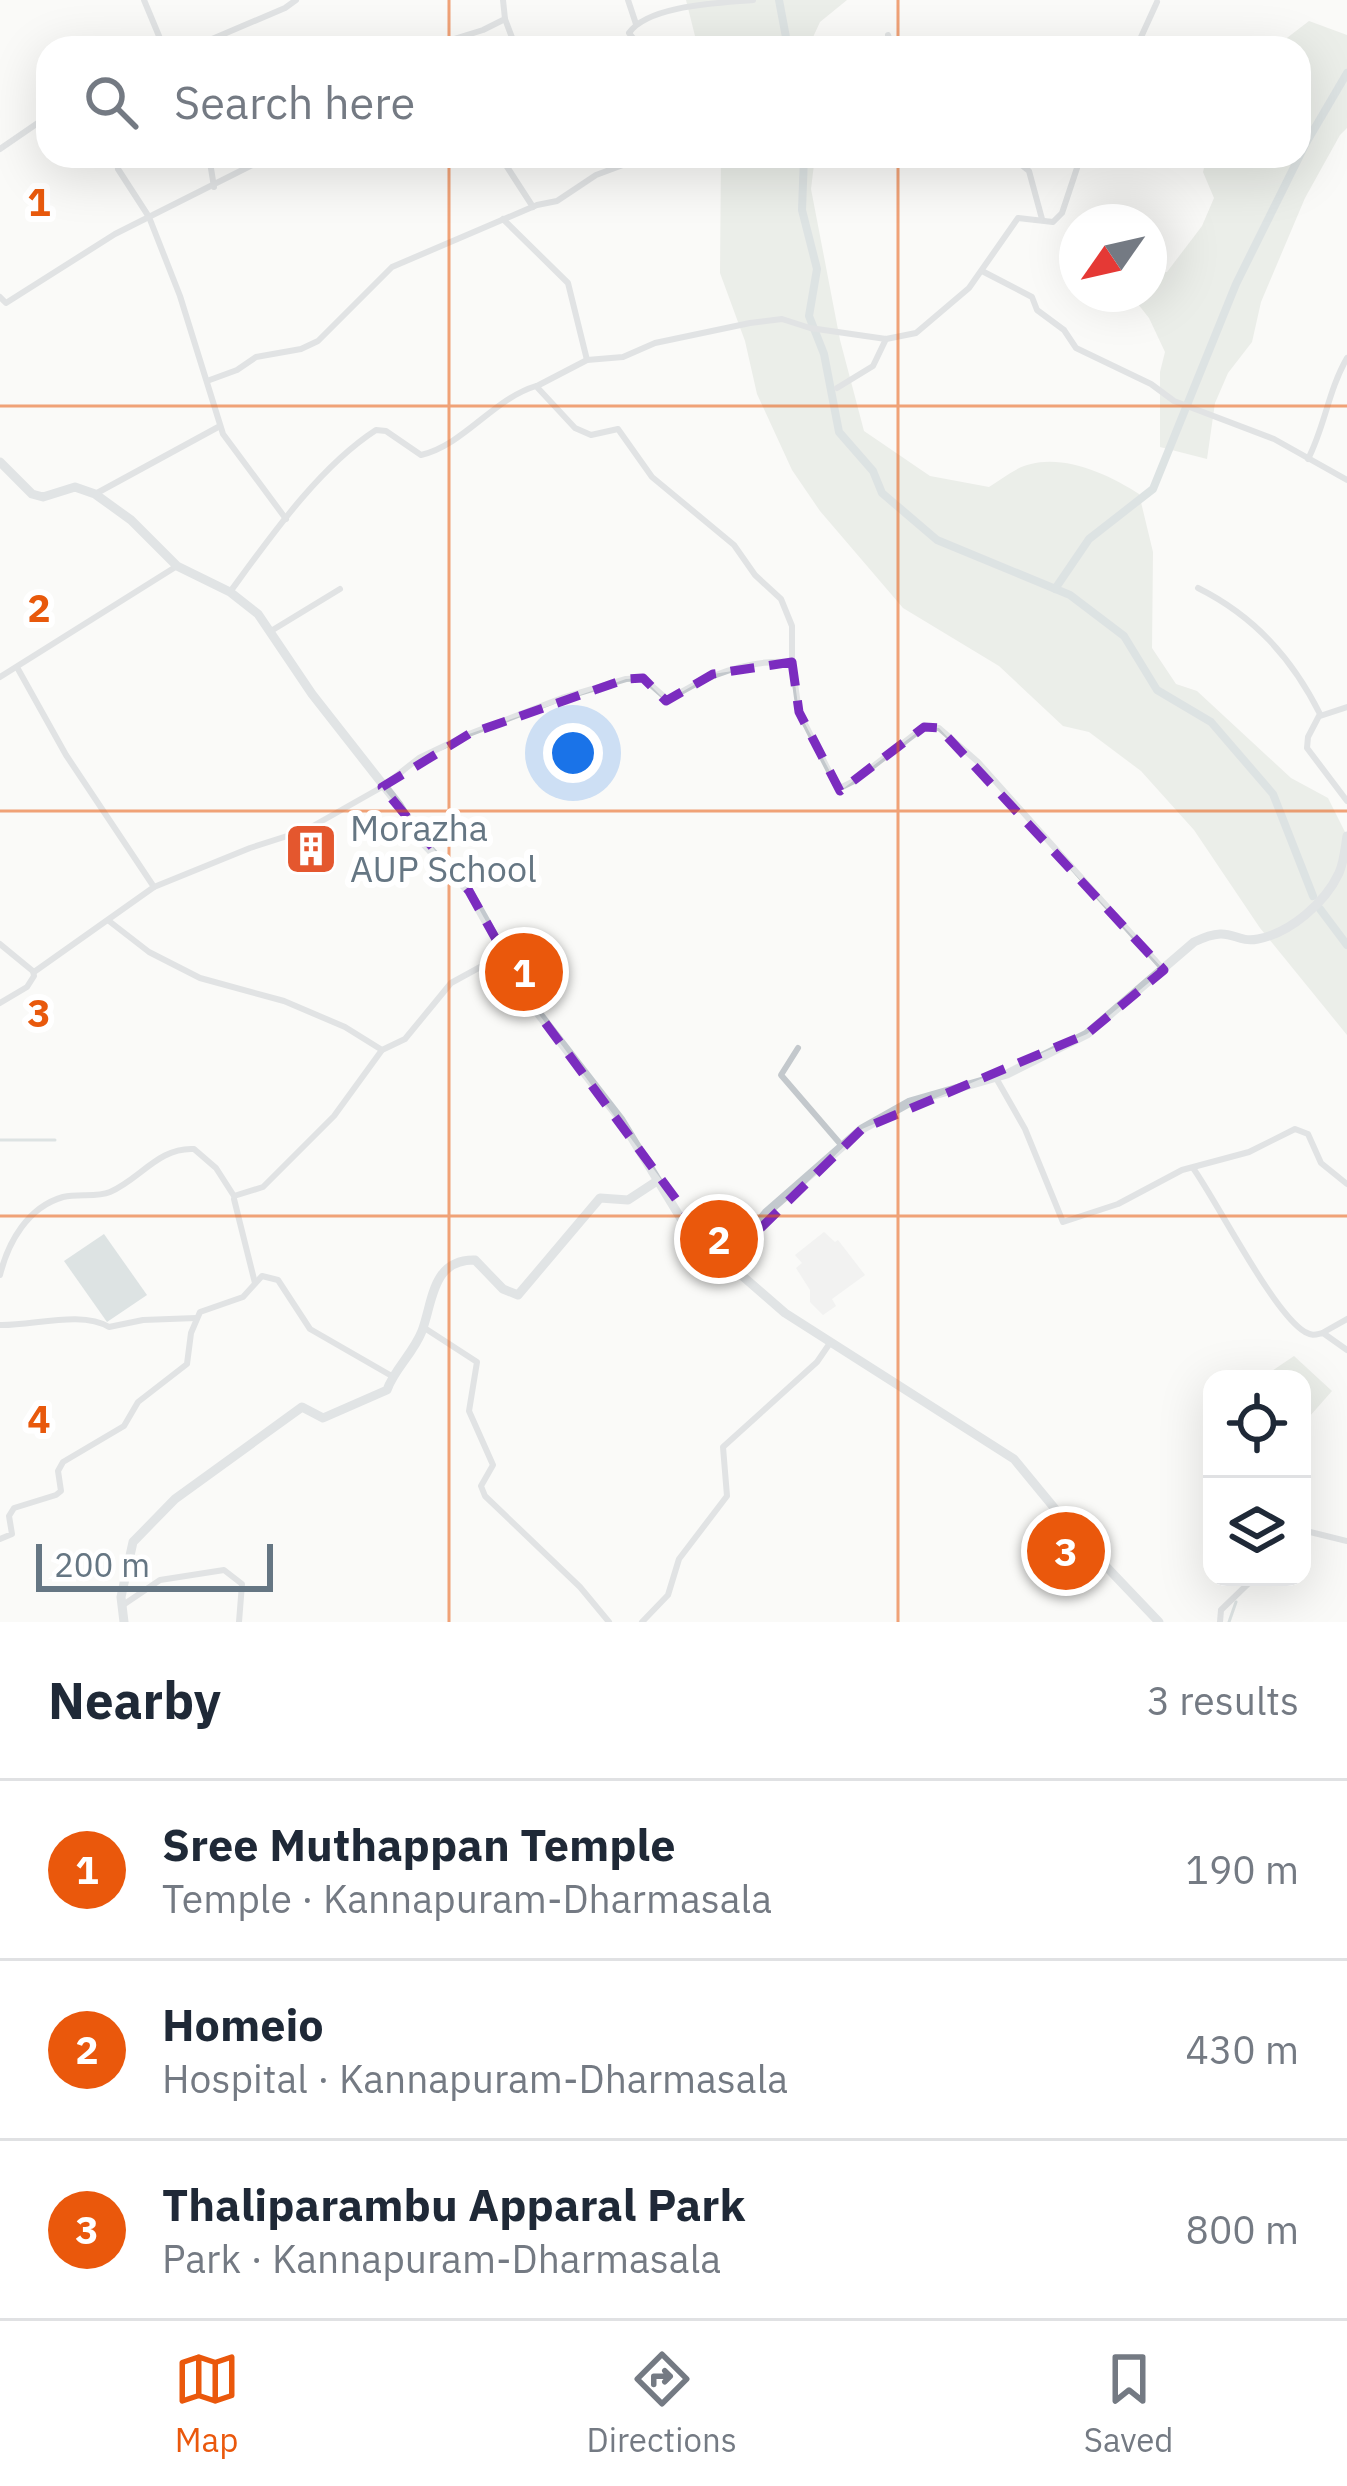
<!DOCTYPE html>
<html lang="en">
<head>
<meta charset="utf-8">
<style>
  :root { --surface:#fff; --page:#f2f2f3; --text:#1f2937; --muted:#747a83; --line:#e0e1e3; --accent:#ea580c }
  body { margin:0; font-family:"IBM Plex Sans",sans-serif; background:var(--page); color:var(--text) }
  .controls { position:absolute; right:36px; bottom:36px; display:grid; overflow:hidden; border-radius:24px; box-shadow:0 12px 48px #0002 }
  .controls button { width:108px; height:108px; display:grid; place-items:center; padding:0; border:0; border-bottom:3px solid var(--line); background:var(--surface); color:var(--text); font:60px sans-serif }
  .compass { position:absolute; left:1059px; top:204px; width:108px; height:108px; border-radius:50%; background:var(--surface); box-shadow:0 12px 48px #0002; rotate:236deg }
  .scale { position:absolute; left:36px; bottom:30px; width:237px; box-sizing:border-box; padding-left:12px; border:6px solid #657683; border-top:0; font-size:33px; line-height:42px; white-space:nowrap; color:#657683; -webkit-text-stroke:9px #fff; paint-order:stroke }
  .you { position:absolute; left:573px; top:753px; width:42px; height:42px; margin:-30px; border:9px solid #fff; border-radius:50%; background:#1a73e8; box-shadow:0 0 0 18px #1a73e833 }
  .badge { display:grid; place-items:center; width:78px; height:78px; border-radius:50%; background:var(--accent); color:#fff; font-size:39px; font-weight:700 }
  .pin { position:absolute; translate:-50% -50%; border:6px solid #fff; box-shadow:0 3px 12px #0006 }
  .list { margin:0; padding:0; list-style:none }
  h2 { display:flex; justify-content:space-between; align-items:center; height:156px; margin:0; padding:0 48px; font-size:51px }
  h2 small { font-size:39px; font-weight:400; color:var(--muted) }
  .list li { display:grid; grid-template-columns:78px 1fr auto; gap:36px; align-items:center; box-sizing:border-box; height:180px; padding:0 48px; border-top:3px solid var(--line) }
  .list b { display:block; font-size:45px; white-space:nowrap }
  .list p { margin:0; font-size:39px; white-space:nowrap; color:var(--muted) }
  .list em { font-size:39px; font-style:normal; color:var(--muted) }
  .icon { flex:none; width:66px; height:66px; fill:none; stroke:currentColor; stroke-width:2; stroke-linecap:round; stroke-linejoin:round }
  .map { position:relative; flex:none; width:1347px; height:1622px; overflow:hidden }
  .search { position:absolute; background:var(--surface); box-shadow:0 12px 48px #0002; left:36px; right:36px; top:36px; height:132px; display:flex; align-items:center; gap:30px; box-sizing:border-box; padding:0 42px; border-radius:36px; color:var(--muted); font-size:45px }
  .sheet { height:696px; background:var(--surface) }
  nav { display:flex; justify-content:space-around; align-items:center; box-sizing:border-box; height:168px; border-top:3px solid var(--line); background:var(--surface); font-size:33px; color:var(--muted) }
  nav a { display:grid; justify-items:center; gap:6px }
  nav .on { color:var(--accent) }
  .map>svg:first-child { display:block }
  .built { fill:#e8e9e9 }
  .green { fill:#dadfd7 }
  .water { fill:#bbc7cb }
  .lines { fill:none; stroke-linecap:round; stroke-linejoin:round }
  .stream { stroke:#bbc7cb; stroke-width:3 }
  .canal { stroke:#bbc7cb; stroke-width:8 }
  .minor { stroke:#c3c8cc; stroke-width:6 }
  .secondary { stroke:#c3c9ce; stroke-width:9 }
  .marked { fill:none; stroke:#7b2cbf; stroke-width:9; stroke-dasharray:24 15; stroke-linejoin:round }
  .grid { fill:none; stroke:#e8590c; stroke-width:3; stroke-opacity:0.55 }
  .labels { text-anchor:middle; stroke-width:12; stroke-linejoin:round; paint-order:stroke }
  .poi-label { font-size:36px; fill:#657683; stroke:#fff; text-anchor:start }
  .grid-label { font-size:39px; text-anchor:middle; font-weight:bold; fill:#e8590c; stroke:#fff; stroke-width:12; stroke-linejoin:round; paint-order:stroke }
</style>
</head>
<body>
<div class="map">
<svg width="1347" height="1622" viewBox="0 0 1347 1622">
  <rect width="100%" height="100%" fill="#fafaf8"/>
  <path class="built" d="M824,1232L835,1242L838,1240L865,1275L832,1299L836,1306L823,1315L810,1302V1290L796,1268L802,1263L795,1255Z"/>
  <g class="green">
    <path d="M686,0H847L820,22L808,48H698Z"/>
    <path d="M1309,21L1347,35V128L1340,135L1305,198L1261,302L1252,342L1228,373L1215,403L1207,459L1160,447V372L1165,352L1149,318L1130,294H1149V274L1167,272L1202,226L1214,198L1203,172L1207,156H1299V48H1283V41Z"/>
    <path d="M721,156H815L811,189L840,340L864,431L930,476L989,487C1002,479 1016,467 1031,464C1066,455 1110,475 1139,494L1153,552L1152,648L1176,684L1197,691L1291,778L1328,798L1347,836V1035L1260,928L1194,830L1141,771L1089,732L1063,726L999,666L903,608L820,511L792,470L757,394L745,341L720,273Z"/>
    <path d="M1294,1356L1332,1391L1302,1425V1379H1260Z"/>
  </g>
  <path class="water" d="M104,1234L147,1295L107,1322L64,1261Z"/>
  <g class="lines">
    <g class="stream">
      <path d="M0,1140H55"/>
      <path d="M1229,1622L1236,1602"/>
    </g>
    <g class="canal">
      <path d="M779,0L788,48"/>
      <path d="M804,156L802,210L817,269L809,316L824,354L839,432L873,471L882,493L937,540L1070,595L1124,636L1157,690L1211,722L1273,794L1313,896"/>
      <path d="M1055,589L1089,539L1153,489L1236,284L1306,143L1347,73"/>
      <path d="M1320,909L1347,945"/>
    </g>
    <g class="minor">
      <path d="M144,0L164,48"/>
      <path d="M628,0L636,24"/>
      <path d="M505,19L516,48"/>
      <path d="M888,35L892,48"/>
      <path d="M191,48L285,8L296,0"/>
      <path d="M425,48L483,30L505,19L503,0"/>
      <path d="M577,48L597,43"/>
      <path d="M641,48L629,33C648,5 721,3 753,0"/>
      <path d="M1136,48L1157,2"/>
      <path d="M0,149L48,116"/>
      <path d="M209,156L214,187"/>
      <path d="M500,156L533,207"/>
      <path d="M1010,156L1029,171L1042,219"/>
      <path d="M118,169L149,217L180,296L223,434L286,519"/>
      <path d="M503,219L568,283L587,360"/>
      <path d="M982,271L1032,297L1037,310L1064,330L1076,348L1151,384L1174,401L1274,439L1347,480"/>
      <path d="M0,297L6,303L115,234L270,156"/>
      <path d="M207,381L237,370L256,357L301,349L318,341L392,267L537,205L557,201L596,175L647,156"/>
      <path d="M537,386L587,360L623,357L655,343L750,323L782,319L810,328L886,339L916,333L969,288L1018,218L1053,222L1062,213L1081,156"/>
      <path d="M837,388L873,366L886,339"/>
      <path d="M1308,459C1325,426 1328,391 1347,358"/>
      <path d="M97,493L220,426"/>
      <path d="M1198,588C1254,616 1292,658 1320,714L1308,737L1307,748L1347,801"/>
      <path d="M230,592C271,536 319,467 376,430L386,431L421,455C464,445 493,399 536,386L575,428L591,435L618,429L652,477L734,545L755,575L781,599L792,626V662"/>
      <path d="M271,631L340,589"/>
      <path d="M18,669L66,755L154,887"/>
      <path d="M0,677L177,566"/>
      <path d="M1320,716L1347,707"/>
      <path d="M109,921L149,952L200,978L284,1001L345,1027L382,1050"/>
      <path d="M0,944L34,972L154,887L250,848L306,830L382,787L419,758L469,734L562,698L626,679L643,678L668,700C705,676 747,659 792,662L799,712L836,785L842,787L854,781L924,727L939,728L978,762L1163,969"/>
      <path d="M0,1003L27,987L34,976L33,971"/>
      <path d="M798,1048L781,1075L843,1147"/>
      <path d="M996,1078L1025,1129L1063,1222L1118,1204L1182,1170L1249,1152L1295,1129L1308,1134L1321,1163L1347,1184"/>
      <path d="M1193,1168C1218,1203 1273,1313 1305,1332C1313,1336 1314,1335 1323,1333L1347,1350"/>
      <path d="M234,1199L255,1283"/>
      <path d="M0,1275C8,1242 28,1207 63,1197C79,1193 96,1198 110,1192C140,1179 159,1147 194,1149L216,1168L234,1196L263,1187L334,1116L382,1050L405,1039L451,983L504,954"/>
      <path d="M0,1325C32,1326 82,1310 109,1327L143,1320L196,1318"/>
      <path d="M423,1327L477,1362L469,1411L493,1465L481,1486L485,1496L580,1587L609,1622"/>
      <path d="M1324,1332L1347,1319"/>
      <path d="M1302,1530L1347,1541"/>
      <path d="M0,1539L12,1534L9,1516L14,1508L56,1495L61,1491L58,1471L63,1462L124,1426L138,1402L187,1364L191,1333L200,1312L243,1297L262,1276L278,1280L310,1329L390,1375"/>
      <path d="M123,1605L160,1580L224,1570L242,1584L239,1622"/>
      <path d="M642,1622L668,1595L679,1559L727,1496L723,1447L817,1362L830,1343"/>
      <path d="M1220,1622L1221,1610L1255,1577"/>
    </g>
    <g class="secondary">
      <path d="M0,462L32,494L43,497L75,487L95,494L131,520L177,566L230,592L258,614L312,694L399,805L419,838L469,891L535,1009L621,1120L686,1227L785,1313L1014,1459L1079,1538L1159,1622"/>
      <path d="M724,1264L766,1213L862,1129L910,1102L1007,1074L1087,1034L1194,942C1233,923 1232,944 1258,939C1290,933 1325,903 1339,873C1344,862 1345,848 1347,836"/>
      <path d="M124,1622L121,1597L133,1542L175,1499L302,1407L323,1418L387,1390C394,1369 413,1354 422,1331C433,1301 432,1259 475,1260L503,1289L518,1295L600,1198L628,1200L657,1181"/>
    </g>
  </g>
  <path d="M0 0H1347V1622H0ZM792,662L799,712L840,791L924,727L939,728L1164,970L1087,1034L862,1129L724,1264L535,1009L469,891L382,787L469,734L626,679L643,678L666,701L713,674Z" fill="#fafaf8" fill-opacity=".55" fill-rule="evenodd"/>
  <path class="marked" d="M792,662L799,712L840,791L924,727L939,728L1164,970L1087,1034L862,1129L724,1264L535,1009L469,891L382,787L469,734L626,679L643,678L666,701L713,674Z"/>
  <path class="grid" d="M449,0V48M898,0V48M449,156V1622M898,156V1622M0,406H1347M0,811H1347M0,1216H1347"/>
  <defs>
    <g id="building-square" transform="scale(2.7)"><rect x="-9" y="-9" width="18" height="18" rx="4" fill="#e4572e" stroke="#fff"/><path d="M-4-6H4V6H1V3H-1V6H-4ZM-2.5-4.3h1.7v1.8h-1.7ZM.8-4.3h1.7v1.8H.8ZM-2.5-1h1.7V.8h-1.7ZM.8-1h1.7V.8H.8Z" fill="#fff"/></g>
  </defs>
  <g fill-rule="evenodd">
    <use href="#building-square" x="311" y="849"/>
  </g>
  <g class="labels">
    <g class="poi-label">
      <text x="350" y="841">Morazha<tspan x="350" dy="41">AUP School</tspan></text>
    </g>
  </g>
  <g class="grid-label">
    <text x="39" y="216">1</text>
    <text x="39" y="622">2</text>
    <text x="39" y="1027">3</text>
    <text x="39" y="1433">4</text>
  </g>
</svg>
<div class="controls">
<button><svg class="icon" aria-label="locate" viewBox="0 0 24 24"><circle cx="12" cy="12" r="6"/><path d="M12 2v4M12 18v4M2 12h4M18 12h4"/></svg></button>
<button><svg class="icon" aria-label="layers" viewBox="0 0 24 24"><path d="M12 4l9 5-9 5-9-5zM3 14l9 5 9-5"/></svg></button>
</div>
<svg class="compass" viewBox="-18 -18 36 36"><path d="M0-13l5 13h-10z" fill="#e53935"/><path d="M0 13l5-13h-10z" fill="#747a83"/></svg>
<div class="scale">200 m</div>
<div class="you"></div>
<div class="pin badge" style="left:524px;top:972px">1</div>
<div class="pin badge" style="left:719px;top:1239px">2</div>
<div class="pin badge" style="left:1066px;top:1551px">3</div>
<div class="search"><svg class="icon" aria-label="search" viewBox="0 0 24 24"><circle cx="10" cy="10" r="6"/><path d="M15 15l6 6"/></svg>Search here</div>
</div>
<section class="sheet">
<h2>Nearby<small>3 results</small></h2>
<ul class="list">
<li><span class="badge">1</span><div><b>Sree Muthappan Temple</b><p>Temple · Kannapuram-Dharmasala</p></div><em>190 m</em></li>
<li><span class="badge">2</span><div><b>Homeio</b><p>Hospital · Kannapuram-Dharmasala</p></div><em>430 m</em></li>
<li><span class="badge">3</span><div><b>Thaliparambu Apparal Park</b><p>Park · Kannapuram-Dharmasala</p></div><em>800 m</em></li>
</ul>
</section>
<nav>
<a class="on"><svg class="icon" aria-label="map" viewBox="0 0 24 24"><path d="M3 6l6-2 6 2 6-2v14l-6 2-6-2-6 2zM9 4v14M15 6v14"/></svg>Map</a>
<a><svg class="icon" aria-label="directions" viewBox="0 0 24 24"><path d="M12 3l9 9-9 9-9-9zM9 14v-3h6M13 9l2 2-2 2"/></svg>Directions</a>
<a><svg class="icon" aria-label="saved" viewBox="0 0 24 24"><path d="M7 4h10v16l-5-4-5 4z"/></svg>Saved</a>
</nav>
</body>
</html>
